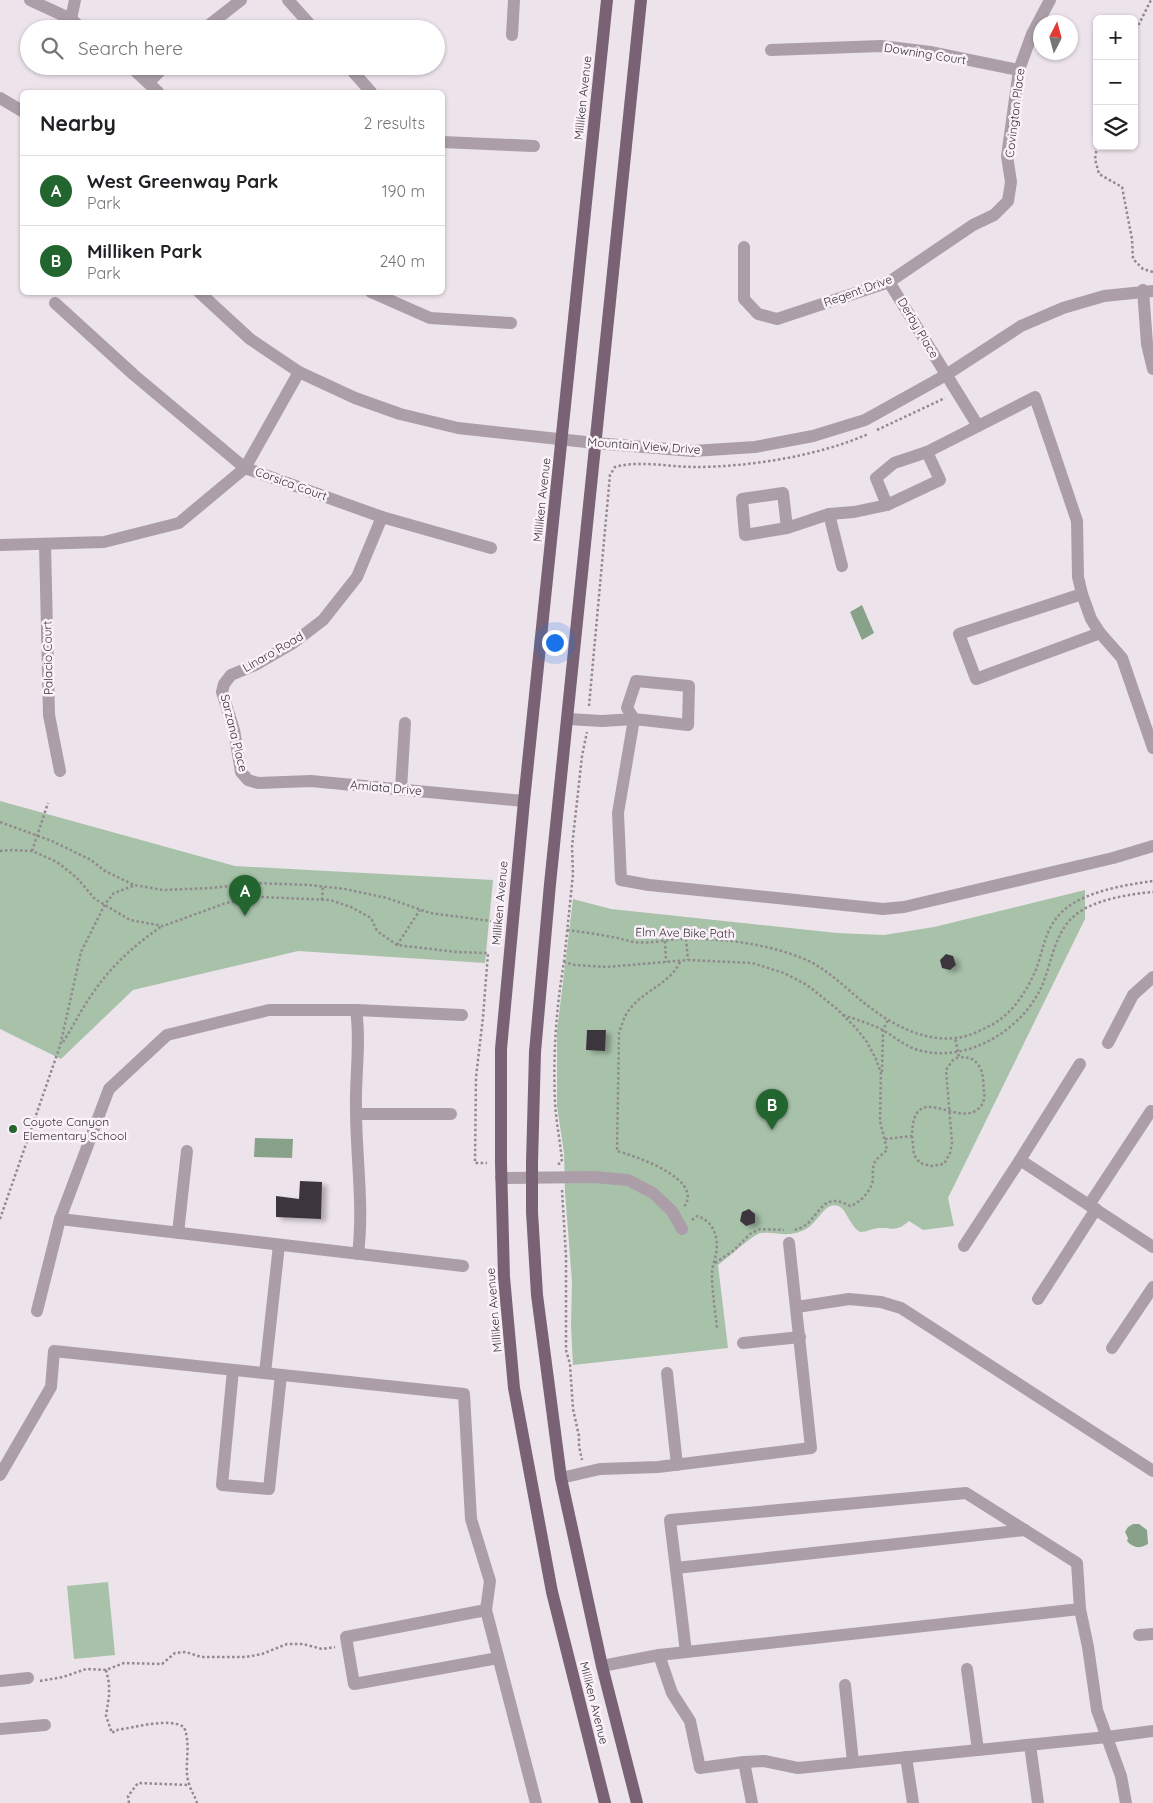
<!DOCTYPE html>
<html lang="en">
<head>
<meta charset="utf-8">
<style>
  :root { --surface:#fff; --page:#f2f2f2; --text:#202124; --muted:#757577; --line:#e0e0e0; --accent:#23652f }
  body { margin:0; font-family:Quicksand,sans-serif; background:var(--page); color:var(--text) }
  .controls { position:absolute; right:15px; top:15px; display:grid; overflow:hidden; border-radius:8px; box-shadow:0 1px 4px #0004 }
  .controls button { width:45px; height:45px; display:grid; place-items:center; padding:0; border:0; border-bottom:1px solid var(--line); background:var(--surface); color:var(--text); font:25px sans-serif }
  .compass { position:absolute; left:1033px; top:15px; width:45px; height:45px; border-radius:50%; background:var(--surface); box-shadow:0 1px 4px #0004; rotate:6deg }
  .you { position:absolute; left:554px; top:642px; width:18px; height:18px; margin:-12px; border:4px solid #fff; border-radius:50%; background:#1a73e8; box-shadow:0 0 0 8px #1a73e833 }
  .badge { display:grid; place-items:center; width:32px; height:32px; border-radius:50%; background:var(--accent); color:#fff; font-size:16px; font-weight:700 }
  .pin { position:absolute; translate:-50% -41px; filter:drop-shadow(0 1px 2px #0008) }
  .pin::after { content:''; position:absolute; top:26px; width:18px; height:15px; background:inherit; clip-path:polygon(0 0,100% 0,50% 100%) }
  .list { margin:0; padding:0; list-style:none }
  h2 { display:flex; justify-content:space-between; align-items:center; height:65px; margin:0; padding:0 20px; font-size:21px }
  h2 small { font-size:16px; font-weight:400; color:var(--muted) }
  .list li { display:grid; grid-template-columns:32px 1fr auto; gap:15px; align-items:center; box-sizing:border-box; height:70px; padding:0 20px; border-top:1px solid var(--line) }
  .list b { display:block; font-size:19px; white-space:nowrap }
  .list p { margin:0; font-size:16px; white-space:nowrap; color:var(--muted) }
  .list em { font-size:16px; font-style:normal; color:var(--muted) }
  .icon { flex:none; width:28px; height:28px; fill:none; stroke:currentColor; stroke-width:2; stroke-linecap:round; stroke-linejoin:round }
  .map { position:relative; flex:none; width:1153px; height:1803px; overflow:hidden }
  .search { position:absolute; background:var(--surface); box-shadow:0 1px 4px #0004; left:20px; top:20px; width:425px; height:55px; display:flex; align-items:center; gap:12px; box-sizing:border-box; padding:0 18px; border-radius:28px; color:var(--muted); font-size:19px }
  .panel { position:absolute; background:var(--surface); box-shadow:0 1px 4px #0004; left:20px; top:90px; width:425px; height:205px; border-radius:8px }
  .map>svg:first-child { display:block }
  .green { fill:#a8c2aa }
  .water { fill:#88a28a }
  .building { fill:#3d363c; filter:url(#shadow) }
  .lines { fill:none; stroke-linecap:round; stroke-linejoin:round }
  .path { stroke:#90898e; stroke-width:2.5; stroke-dasharray:2.5 2.5; stroke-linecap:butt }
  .minor { stroke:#ab9ea8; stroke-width:12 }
  .major { stroke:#786274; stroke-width:12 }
  .poi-dot { fill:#23652f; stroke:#fbf1f9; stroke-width:2 }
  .labels { text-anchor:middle; stroke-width:5; stroke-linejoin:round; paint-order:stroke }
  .street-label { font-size:12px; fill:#353134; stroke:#fbf1f9 }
  .poi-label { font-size:12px; fill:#353134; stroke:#fbf1f9; text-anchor:start }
</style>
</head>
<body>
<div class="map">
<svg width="1153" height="1803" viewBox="0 0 1153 1803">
  <defs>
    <filter id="shadow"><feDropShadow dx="5" dy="3" stdDeviation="2.5" flood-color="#0004"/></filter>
  </defs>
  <rect width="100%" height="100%" fill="#ede3eb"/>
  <g class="green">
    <path d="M0,801L235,866L493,880L485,963L298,951L133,990L61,1059L0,1029Z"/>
    <path d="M1085,890V919L948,1198L954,1226L923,1230L909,1221C895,1233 894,1227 879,1228C873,1228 867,1232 860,1232C849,1225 846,1208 838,1206C825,1201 817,1224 806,1229C787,1239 778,1231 761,1233C752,1235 728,1258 718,1265L728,1348L573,1365L571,1325L572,1282L565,1192L564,1153L557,1106V1031L573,899L611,909L837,933L884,935L934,927Z"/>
    <path d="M108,1582L115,1655L74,1659L67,1586Z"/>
  </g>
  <g class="water">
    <path d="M862,605L874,633L862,640L850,612Z"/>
    <path d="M255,1138L293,1139L292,1158L254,1157Z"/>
    <path d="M1133,1524H1139L1147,1530L1148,1544C1140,1549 1133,1548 1127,1541L1128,1538L1125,1532L1128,1527Z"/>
  </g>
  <g class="building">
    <path d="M946,954L953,956L956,965L950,970L942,968L940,960Z"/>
    <path d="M587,1030H606L605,1051L586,1050Z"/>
    <path d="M300,1181L322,1182L321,1219L276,1217V1196L299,1199Z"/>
    <path d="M749,1209L755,1214V1223L746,1226L740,1221L742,1212Z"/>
  </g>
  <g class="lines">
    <g class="path">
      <path d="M1134,34L1151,0"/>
      <path d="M1097,146L1095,159L1099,174L1122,187L1132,239L1133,259L1143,269L1153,272"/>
      <path d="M877,430L945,398"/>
      <path d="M589,706L610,475L615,467C640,460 668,467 695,467C748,467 819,456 868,434"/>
      <path d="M0,822L52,841L91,860L105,871L134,885L163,890L211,888L255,883L309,885L345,889L387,898L430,913L491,921"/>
      <path d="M0,851L12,850L32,851L57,862L77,878L95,899L130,920L163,926L226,903L262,897L330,900L351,907L371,918L377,931L397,945L457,952L488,953L483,1017L476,1077L475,1163H487"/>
      <path d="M32,851L48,803"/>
      <path d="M322,900L323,886"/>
      <path d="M567,930C582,932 597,934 612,937C620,938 627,941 634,942C649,944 665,940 679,939C720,938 764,943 802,958C824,967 839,982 857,997C884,1020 919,1042 955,1038C968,1037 980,1031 991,1025C1013,1014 1028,989 1037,967C1044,946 1046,926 1064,910C1086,891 1125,885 1153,881"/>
      <path d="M686,939L688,960"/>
      <path d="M665,941L666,962"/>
      <path d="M397,945L420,910"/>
      <path d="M564,962L573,874L572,847L582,756L587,732"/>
      <path d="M680,962C669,985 641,991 627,1013C623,1019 622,1026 619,1032L617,1151C635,1156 681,1172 687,1192C689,1198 687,1202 684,1207"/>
      <path d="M843,1015C855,1019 867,1023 879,1028C893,1035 906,1048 922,1051C969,1062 1021,1030 1041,988C1052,964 1053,935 1074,916C1092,900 1129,894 1153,892"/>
      <path d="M63,1042C74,1025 83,1006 95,990C113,964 136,944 162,926"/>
      <path d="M882,1072L883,1031L888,1019"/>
      <path d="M912,1136L914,1155L920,1163L931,1166L944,1164L950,1153L952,1143L946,1070L953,1060L959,1057"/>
      <path d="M885,1139L912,1136C913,1078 956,1128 978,1109C983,1105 985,1099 984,1092C983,1084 984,1073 979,1066C974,1058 968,1057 959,1057L955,1038"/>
      <path d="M559,1165V1162L562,1160C560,1141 556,1121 555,1102C553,1055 556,1009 564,962L575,965L606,967L688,960L752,963L784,973L807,985L837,1009L855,1027L867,1042L876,1059L881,1073L880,1121L887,1150C883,1154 876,1158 874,1164C872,1169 873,1175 873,1180C871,1191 860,1203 850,1206C817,1187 820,1228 792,1230"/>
      <path d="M562,1190L566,1257V1350L570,1364L573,1409L579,1436V1446L582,1460"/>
      <path d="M0,1219L60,1046L81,952L105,904L114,893L133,886"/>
      <path d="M692,1220L697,1216C714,1221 719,1238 716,1254C715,1260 712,1267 712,1273C712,1291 715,1310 717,1328"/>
      <path d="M715,1263L733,1251L750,1234L760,1229L784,1230"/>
      <path d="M106,1670L109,1683V1696L106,1716L112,1733L116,1730C134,1728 168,1717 184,1727C192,1747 183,1766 189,1784C191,1791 195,1796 197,1803"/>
      <path d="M40,1681L63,1677L86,1669L106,1670L124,1663L162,1664L175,1653L186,1652L201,1657H246L262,1654L287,1644H303L322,1649L335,1647"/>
      <path d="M129,1803L128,1796L138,1783L189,1785"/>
    </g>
    <g class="minor">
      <path d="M30,0L71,19L83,29"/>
      <path d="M288,0L314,29"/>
      <path d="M71,19L75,0"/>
      <path d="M204,29L241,0"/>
      <path d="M512,35L514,0"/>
      <path d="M771,50L881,46L930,52L1019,70"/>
      <path d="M130,66L158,92"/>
      <path d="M348,66L371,92"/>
      <path d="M149,82L165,66"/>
      <path d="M0,98L22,111"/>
      <path d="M442,142L534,146"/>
      <path d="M744,247V299L758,314L777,319L889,282L973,225L994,215L1008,201L1011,182L1007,156L1019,70L1032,34L1050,0"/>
      <path d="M889,282L978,426"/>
      <path d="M1143,290L1147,344L1153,369"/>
      <path d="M199,292L250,339L299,372L355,398L400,414L458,428L595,443L693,451L755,447L813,436L865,420L946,375L1021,326L1063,308L1104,296L1153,291"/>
      <path d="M371,292L430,318L511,323"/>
      <path d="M55,303L134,375L245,468L382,517L491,548"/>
      <path d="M887,505L876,478L894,463L927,452L1035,397L1077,521L1078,577L1082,594L1091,619L1100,633L1122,658L1153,748"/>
      <path d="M829,514L842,566"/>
      <path d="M382,517L357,577L323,620L293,643L255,665L231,675L224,684L222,692L234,730L241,772L248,780L258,783L311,781L524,801"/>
      <path d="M787,528L783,493L742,499L745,535L787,528L829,514L854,512L887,505L940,480L927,452"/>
      <path d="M0,545L104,542L179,523L245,468L299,372"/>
      <path d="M45,545L49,715L60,771"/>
      <path d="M1082,594L959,634L976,679L1100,633"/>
      <path d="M568,719L602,721L634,719L688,725L689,686L636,681L627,708L634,719L618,813L621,880L649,885L883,909L904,907L1113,858L1153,846"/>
      <path d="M401,789L405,723"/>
      <path d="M356,1010C361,1042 355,1076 356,1109C356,1157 364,1205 358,1254"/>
      <path d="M1108,1043L1133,995L1153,977"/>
      <path d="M356,1114H451"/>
      <path d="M1020,1160L1080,1064"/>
      <path d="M501,1178L594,1177L628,1180L653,1193L672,1211L682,1229"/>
      <path d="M1089,1205L1151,1111"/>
      <path d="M60,1219L463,1266"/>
      <path d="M178,1233L187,1151"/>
      <path d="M964,1246L1020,1160L1153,1247"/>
      <path d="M1038,1299L1096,1209"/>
      <path d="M797,1307L849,1299L881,1302L901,1308L1153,1471"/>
      <path d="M37,1311L60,1219L109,1089L167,1035L269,1010H356L462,1015"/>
      <path d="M743,1343L800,1337"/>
      <path d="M1112,1348L1153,1287"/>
      <path d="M233,1370L222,1485L269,1489L281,1375"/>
      <path d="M265,1373L279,1245"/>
      <path d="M667,1373L677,1465"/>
      <path d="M0,1475L51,1387L54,1351L464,1394L471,1519L490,1581L486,1610L536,1803"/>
      <path d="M561,1478L600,1469L658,1467L811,1448L789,1243"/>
      <path d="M676,1568L1025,1530"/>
      <path d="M486,1610L346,1637L354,1684L498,1658"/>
      <path d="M1139,1635L1153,1634"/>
      <path d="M686,1652L670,1520L966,1493L1077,1563L1080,1609L1088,1647L1097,1710L1121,1776L1126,1803"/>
      <path d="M659,1655L672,1693L690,1721L700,1768L744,1762L764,1761L798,1768L1107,1737L1153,1731"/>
      <path d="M602,1666L659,1655L1080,1609"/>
      <path d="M967,1669L978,1750"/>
      <path d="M0,1681L28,1678"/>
      <path d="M845,1685L853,1762"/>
      <path d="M0,1729L45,1725"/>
      <path d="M1030,1745L1038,1803"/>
      <path d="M906,1757L913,1803"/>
      <path d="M744,1762L752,1803"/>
    </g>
    <g class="major">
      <path d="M605,1803L552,1592L514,1388L504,1277L501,1163V1049L524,801L607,0"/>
      <path d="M637,1803L602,1666L561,1478L537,1295L532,1212V1163L535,1052L550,884L641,0"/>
    </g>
  </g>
  <circle class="poi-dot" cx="13" cy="1129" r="5"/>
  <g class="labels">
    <g class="street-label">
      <text transform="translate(925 54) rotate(9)" y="4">Downing Court</text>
      <text transform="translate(583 98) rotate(-84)" y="4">Milliken Avenue</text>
      <text transform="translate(1015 113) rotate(-83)" y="4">Covington Place</text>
      <text transform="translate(858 291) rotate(-20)" y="4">Regent Drive</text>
      <text transform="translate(918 328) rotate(59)" y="4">Derby Place</text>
      <text transform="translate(644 446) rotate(4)" y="4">Mountain View Drive</text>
      <text transform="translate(291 484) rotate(20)" y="4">Corsica Court</text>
      <text transform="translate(542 500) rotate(-84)" y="4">Milliken Avenue</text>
      <text transform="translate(273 652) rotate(-30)" y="4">Linaro Road</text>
      <text transform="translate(48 658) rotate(-91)" y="4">Palacio Court</text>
      <text transform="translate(234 733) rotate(76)" y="4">Sarzana Place</text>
      <text transform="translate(386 788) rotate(5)" y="4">Amiata Drive</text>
      <text transform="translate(500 903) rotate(-85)" y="4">Milliken Avenue</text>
      <text transform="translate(685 933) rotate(1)" y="4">Elm Ave Bike Path</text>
      <text transform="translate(494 1310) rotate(-95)" y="4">Milliken Avenue</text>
      <text transform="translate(594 1703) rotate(76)" y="4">Milliken Avenue</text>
    </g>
    <g class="poi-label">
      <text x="23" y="1126">Coyote Canyon<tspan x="23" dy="14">Elementary School</tspan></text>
    </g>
  </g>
</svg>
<div class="controls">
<button>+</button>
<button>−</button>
<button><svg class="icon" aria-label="layers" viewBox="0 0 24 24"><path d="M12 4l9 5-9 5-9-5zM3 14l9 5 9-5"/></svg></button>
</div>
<svg class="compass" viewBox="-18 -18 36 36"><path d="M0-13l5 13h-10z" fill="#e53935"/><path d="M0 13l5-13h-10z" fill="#757577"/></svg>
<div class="you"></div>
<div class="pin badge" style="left:245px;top:916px">A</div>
<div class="pin badge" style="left:772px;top:1130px">B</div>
<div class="search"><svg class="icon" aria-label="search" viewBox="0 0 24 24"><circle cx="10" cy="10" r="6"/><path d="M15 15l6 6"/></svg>Search here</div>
<section class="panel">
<h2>Nearby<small>2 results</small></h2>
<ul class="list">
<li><span class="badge">A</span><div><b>West Greenway Park</b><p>Park</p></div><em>190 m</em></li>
<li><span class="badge">B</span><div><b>Milliken Park</b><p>Park</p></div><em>240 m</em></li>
</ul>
</section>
</div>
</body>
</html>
